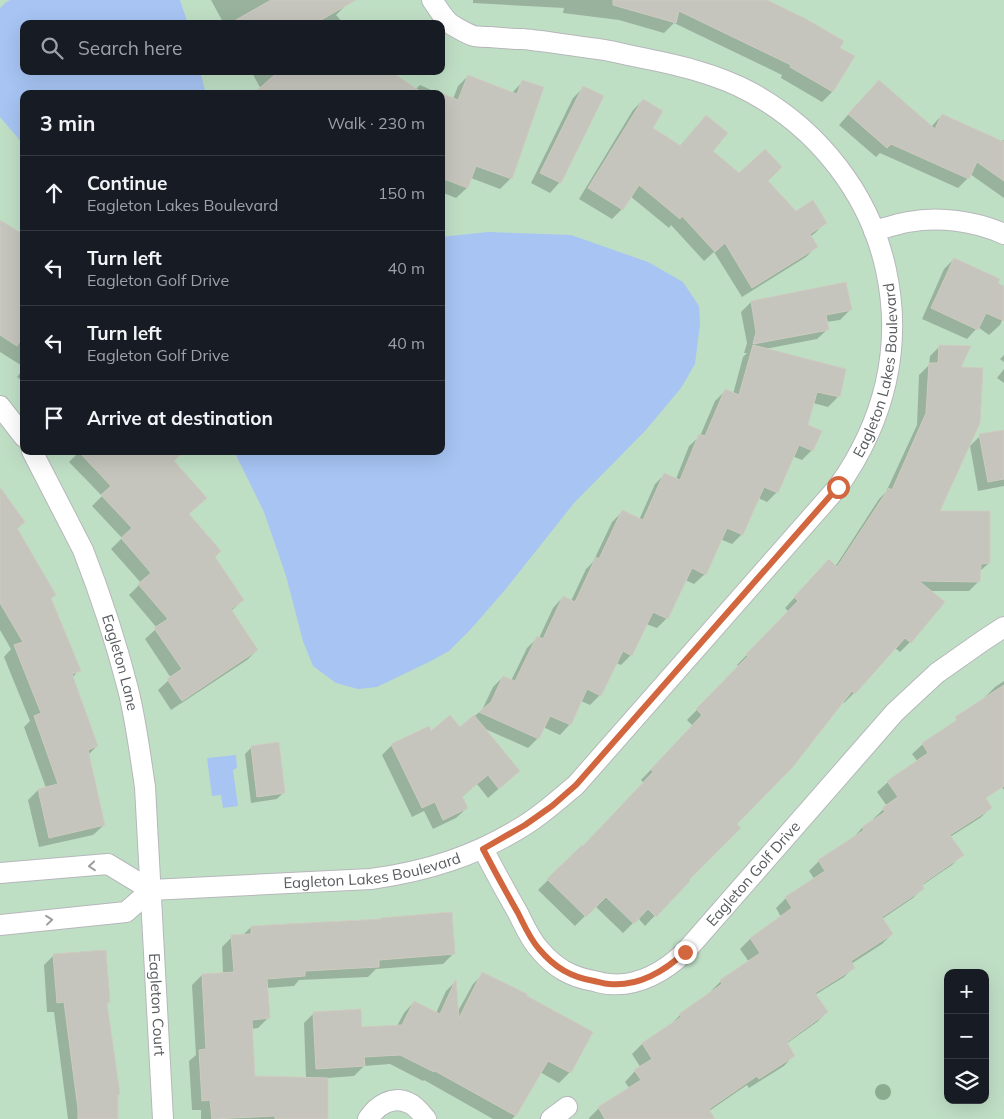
<!DOCTYPE html>
<html lang="en">
<head>
<meta charset="utf-8">
<style>
  :root { --surface:#171b24; --page:#20242c; --text:#f1f3f6; --muted:#9ea1a6; --line:#363941 }
  body { margin:0; font-family:Mulish,sans-serif; background:var(--page); color:var(--text) }
  .controls { position:absolute; right:15px; bottom:15px; display:grid; overflow:hidden; border-radius:10px; box-shadow:0 5px 20px #0002 }
  .controls button { width:45px; height:45px; display:grid; place-items:center; padding:0; border:0; border-bottom:1px solid var(--line); background:var(--surface); color:var(--text); font:25px sans-serif }
  .stop { position:absolute; width:15px; height:15px; margin:-11px; border:4px solid #d1663f; border-radius:50%; background:#fff }
  .stop.end { background:#d1663f; border-color:#fff; box-shadow:0 1px 5px #0008 }
  .list { margin:0; padding:0; list-style:none }
  h2 { display:flex; justify-content:space-between; align-items:center; height:65px; margin:0; padding:0 20px; font-size:21px }
  h2 small { font-size:16px; font-weight:400; color:var(--muted) }
  .list li { display:grid; grid-template-columns:32px 1fr auto; gap:15px; align-items:center; box-sizing:border-box; height:75px; padding:0 20px; border-top:1px solid var(--line) }
  .list b { display:block; font-size:19px; white-space:nowrap }
  .list p { margin:0; font-size:16px; white-space:nowrap; color:var(--muted) }
  .list em { font-size:16px; font-style:normal; color:var(--muted) }
  .icon { flex:none; width:28px; height:28px; fill:none; stroke:currentColor; stroke-width:2; stroke-linecap:round; stroke-linejoin:round }
  .map { position:relative; flex:none; width:1004px; height:1119px; overflow:hidden }
  .search { position:absolute; background:var(--surface); box-shadow:0 5px 20px #0002; left:20px; top:20px; width:425px; height:55px; display:flex; align-items:center; gap:12px; box-sizing:border-box; padding:0 18px; border-radius:10px; color:var(--muted); font-size:19px }
  .panel { position:absolute; background:var(--surface); box-shadow:0 5px 20px #0002; left:20px; top:90px; width:425px; height:365px; border-radius:10px }
  .map>svg:first-child { display:block }
  .green { fill:#bfdfc5; fill-rule:evenodd }
  .water { fill:#a7c4f3 }
  .shadow { fill:#0003 }
  .building { fill:#c5c4bd; stroke:#ceccc0 }
  .lines { fill:none; stroke-linecap:round; stroke-linejoin:round }
  .street-casing { stroke:#b6b7bb; stroke-width:22 }
  .street { stroke:#fff; stroke-width:20 }
  .tree { fill:#8bac8f }
  .oneway { stroke:#9b9d9f }
  .route { stroke:#d1663f; stroke-width:6 }
  .labels { text-anchor:middle; stroke-width:4.5; stroke-linejoin:round; paint-order:stroke }
  .street-label { font-size:15px; fill:#595b5f; stroke:#fff }
</style>
</head>
<body>
<div class="map">
<svg width="1004" height="1119" viewBox="0 0 1004 1119">
  <rect width="100%" height="100%" fill="#eaeae0"/>
  <path class="green" d="M0,0H1004V1119H0ZM24,24H441V71H24ZM24,94H441V451H24ZM948,973H985V1100H948Z"/>
  <g class="water">
    <path d="M10,0H180L188,24H24V71H200L206,94H24V145L0,117V8L5,3Z"/>
    <path d="M488,232L571,235L648,262L683,282L699,306L700,324L695,364L681,388L645,431L574,503L505,590L470,630L449,651L431,661L377,687L358,689L336,683L313,666L303,641L286,576L264,512L234,451H441V237Z"/>
    <path d="M236,755L237,768L233,770L238,806L223,808L221,795L212,796L207,758Z"/>
  </g>
  <g class="shadow">
    <path d="M211,0H344L347,4L336,15L344,24H224Z"/>
    <path d="M473,0H764L838,48L832,92L822,102L781,78L782,75L674,23L664,33L619,20L563,13L564,8L473,3Z"/>
    <path d="M251,71H388L416,89L420,85L440,94H256L261,89Z"/>
    <path d="M468,76L512,93L523,81L543,88L511,178L500,189L471,178L467,188L456,198L441,192V94L453,99L458,86Z"/>
    <path d="M583,88L560,182L550,193L531,183L573,98Z"/>
    <path d="M869,91L931,127L942,115L1001,142L1004,140V198L970,174L968,178L958,188L880,153L876,157L839,125Z"/>
    <path d="M643,100L651,129L680,146L696,127L706,117L712,151L739,174L766,181L795,212L825,223L815,233L810,237L816,247L806,257L742,297L714,252L704,261L671,225L669,228L630,196L622,209L612,219L579,199L633,110Z"/>
    <path d="M0,221L24,245V367L0,352Z"/>
    <path d="M954,259L1004,287V316L1000,325L989,335L978,327L967,339L922,319L944,269Z"/>
    <path d="M751,302L850,310L840,320L826,322L828,329L817,339L765,349L838,397L828,407L813,403L807,426L812,450L802,460L792,456L777,492L767,502L758,498L742,534L732,544L720,539L705,574L694,584L685,580L667,618L657,628L646,624L631,655L621,665L616,663L600,695L590,705L581,701L570,724L560,735L543,727L538,738L528,748L483,728L519,771L488,798L477,784L462,797L467,808L456,818L433,829L424,811L412,817L382,755L392,745L431,733L460,728L482,710L493,687L503,677L511,681L527,648L537,638H539L553,608L563,597L571,601L586,569L593,562L612,522L622,512L639,520L655,484L665,474L676,479L689,446L700,436L715,401L725,391L733,394L743,357L747,353H744L747,343L741,312Z"/>
    <path d="M940,346L959,368L938,512L989,563L979,572V581L969,591H929L910,642L900,652L895,648L854,693L844,703L842,701L735,824L687,880L688,881L645,926L638,918L623,933L595,906L575,926L538,890L582,846V847L644,783L641,780L693,726L687,720L739,667L737,665L789,612L785,608L819,571L835,567L879,499L886,492L917,425L919,375L929,365L930,356Z"/>
    <path d="M1004,355V362L1000,359Z"/>
    <path d="M24,368V382L17,377Z"/>
    <path d="M1004,369V383L997,378Z"/>
    <path d="M1004,431V486L978,491L970,446L980,436Z"/>
    <path d="M80,451L172,461L188,514L214,557L243,600L231,611L257,650L247,660L171,710L158,690L171,678L145,639L157,628L129,595L141,583L111,549L122,538L92,506L102,496L69,462Z"/>
    <path d="M0,489L24,522L16,530L55,595L50,599L79,670L72,678L97,746L88,755L104,825L93,835L39,847L28,800L38,790L46,788L24,727L30,721L4,657L11,649L0,630Z"/>
    <path d="M1004,681V790L956,721L985,699V697L995,687Z"/>
    <path d="M923,744L991,808L980,818L950,837L962,855L952,865L921,886L923,888L913,898L882,919L892,934L882,944L851,964L854,967L844,977L815,995L827,1012L817,1022L786,1044L794,1055L784,1066L749,1088L747,1085L709,1111L714,1119H589V1118L599,1108L630,1089L625,1082L635,1071L641,1068L632,1054L642,1044L670,1025L680,1015L712,993L711,991L721,981L749,962L740,949L750,939L781,917L776,908L786,898L815,880L809,871L819,861L852,839L862,828L874,821L873,819L887,806L877,792L888,782L918,762L912,754Z"/>
    <path d="M252,747L283,793L277,799L251,803L245,754Z"/>
    <path d="M251,927L453,954L443,964L376,969L368,977L299,980L294,986L267,988L268,1018L258,1028L251,1029L254,1077L306,1079L304,1023L314,1013L361,1029L397,1026L404,1013L414,1002L436,1013L446,991L455,982L457,1013L473,984L483,974L591,1033L570,1072L559,1083L540,1072L515,1116L512,1119H493L424,1080L423,1081L390,1064L364,1066L354,1076L327,1078L326,1119H201V1110H192L189,1061L196,1055L192,985L202,975L223,974L222,947L232,937L242,936Z"/>
    <path d="M54,955L108,1002L106,1004L117,1119H68L54,1012H47L44,965Z"/>
  </g>
  <g class="building">
    <path d="M271,0H356L314,24H229Z"/>
    <path d="M613,0H767L806,19L844,41L840,48L855,56L833,92L790,67L791,65L679,11L676,23L613,5Z"/>
    <path d="M279,71H390L424,94H253Z"/>
    <path d="M468,75L517,94L522,80L544,87L512,179L476,166L468,188L441,178V93L458,100Z"/>
    <path d="M879,80L935,129L942,114L1004,142V181L977,162L969,179L891,144L887,148L848,114Z"/>
    <path d="M583,86L604,96L561,183L540,173Z"/>
    <path d="M643,99L663,111L653,128L681,146L706,115L728,133L713,151L739,173L765,149L782,167L768,181L796,211L813,200L827,223L810,234L818,247L752,288L725,243L715,252L682,216L680,219L639,185L623,210L588,188Z"/>
    <path d="M0,220L24,235V335L17,346L0,335Z"/>
    <path d="M954,258L1000,279L998,283L1004,286V321L986,313L978,330L931,308Z"/>
    <path d="M846,282L852,310L826,315L829,330L753,344L756,332L751,301Z"/>
    <path d="M753,345L846,369L840,397L817,392L808,425L822,431L813,451L799,445L778,493L764,487L743,535L727,528L706,575L692,568L668,619L653,612L632,656L623,651L601,696L587,689L571,725L550,716L539,739L479,712L491,702L503,676L515,681L537,636L543,639L563,596L575,602L596,557L599,559L622,510L643,520L664,473L680,480L699,434L705,436L725,389L739,395Z"/>
    <path d="M939,345L971,346L961,367L983,368L980,423L940,511H990V563L981,564L980,582L919,581L945,602L911,643L905,638L855,694L852,691L792,768L737,824L741,828L689,880L690,881L656,917L648,909L634,924L606,897L586,917L547,879L582,845L583,846L653,772L651,769L702,715L696,709L748,656L746,654L798,601L794,597L829,559L837,567L889,488L892,490L926,413L929,363H938Z"/>
    <path d="M1004,430V479L988,482L979,434Z"/>
    <path d="M78,451H184L174,461L207,498L189,514L221,551L215,557L244,600L231,609L258,650L182,701L167,679L182,669L154,628L168,619L138,584L151,573L121,538L132,528L101,495L111,486Z"/>
    <path d="M0,487L25,522L17,528L56,595L51,598L81,671L72,674L98,746L88,750L105,825L49,838L38,789L58,784L34,716L41,713L14,645L23,642L0,603Z"/>
    <path d="M1004,685V786L986,798L992,808L950,835L964,855L922,884L924,889L882,917L893,934L851,961L855,968L815,993L828,1012L787,1042L795,1056L759,1079L757,1076L709,1109L715,1119H605L598,1107L641,1080L634,1070L652,1059L642,1043L681,1017L679,1014L722,984L720,980L760,953L750,938L792,908L785,897L825,871L818,860L864,830L862,827L885,812L882,808L898,797L887,781L928,753L922,743L957,720L955,717Z"/>
    <path d="M450,715L460,727L474,715L520,771L499,789L488,775L462,796L468,808L443,820L435,802L422,808L391,744L429,726L431,731Z"/>
    <path d="M279,742L285,793L257,797L251,746Z"/>
    <path d="M452,912L455,954L379,960V967L305,971V976L267,979L270,1018L252,1020L255,1076L328,1078V1119H275V1116L212,1119L210,1100L202,1101L199,1050L206,1049L202,974L234,972L231,935L251,934V926L381,919V918Z"/>
    <path d="M106,950L110,1003H107L120,1094L118,1095V1119H78V1109L64,1002L57,1003L53,954Z"/>
    <path d="M482,972L527,994V996L593,1032L571,1073L548,1061L516,1116L435,1071L434,1072L400,1055L364,1057L365,1066L316,1069L313,1012L361,1009L362,1027L402,1025L414,1001L440,1014L456,979L459,1018Z"/>
  </g>
  <g class="lines">
    <g class="street-casing">
      <g id="street">
        <path d="M874,231C885,228 897,224 908,222C939,216 975,221 1004,234"/>
        <path d="M0,406L24,437"/>
        <path id="s1" d="M32,451L83,550C101,596 116,642 128,689C136,721 140,754 145,787L163,1119"/>
        <path id="s2" d="M483,849C494,870 506,892 518,913C524,925 530,939 539,949C555,968 571,977 594,981C599,982 604,984 609,984C638,987 665,971 685,952L895,712L937,673L984,640L1004,627"/>
        <path id="s3" d="M0,873L108,864L151,890L371,879C428,871 476,856 525,825C543,814 559,799 576,785L838,487C884,422 903,348 886,270C870,195 819,130 752,93C716,73 673,64 633,56C619,53 604,49 590,48C567,45 545,41 522,39C511,39 501,38 490,37C485,37 479,37 474,36C467,34 459,29 452,25C444,20 438,8 432,0"/>
        <path d="M0,925L126,912L151,890"/>
        <path d="M368,1119C377,1105 393,1095 409,1103C415,1105 422,1114 426,1119"/>
        <path d="M551,1119L567,1107"/>
      </g>
    </g>
    <use href="#street" class="street"/>
  </g>
  <circle class="tree" cx="883" cy="1092" r="8"/>
  <defs><path id="oneway-chevron" d="M-2-3.5L2.5 0L-2 3.5" fill="none" stroke-width="1.6" stroke-linecap="round" stroke-linejoin="round" transform="scale(1.25)"/></defs>
  <g class="oneway">
    <use href="#oneway-chevron" transform="translate(92 866) rotate(175)"/>
    <use href="#oneway-chevron" transform="translate(49 920) rotate(-6)"/>
  </g>
  <g class="lines">
    <path class="route" d="M685,952C665,971 638,987 609,984C604,984 599,982 594,981C571,977 555,968 539,949C530,939 524,925 518,913C506,892 494,870 483,849L525,825L552,806L576,785L838,487"/>
  </g>
  <g class="labels">
    <g class="street-label">
      <text dy="5" stroke="none"><textPath href="#s3" startOffset="1131">Eagleton Lakes Boulevard</textPath></text>
      <text dy="5" stroke="none"><textPath href="#s1" startOffset="230">Eagleton Lane</textPath></text>
      <text dy="5" stroke="none"><textPath href="#s3" startOffset="381">Eagleton Lakes Boulevard</textPath></text>
      <text dy="5" stroke="none"><textPath href="#s2" startOffset="384">Eagleton Golf Drive</textPath></text>
      <text dy="5" stroke="none"><textPath href="#s1" startOffset="575">Eagleton Court</textPath></text>
    </g>
  </g>
</svg>
<div class="controls">
<button>+</button>
<button>−</button>
<button><svg class="icon" aria-label="layers" viewBox="0 0 24 24"><path d="M12 4l9 5-9 5-9-5zM3 14l9 5 9-5"/></svg></button>
</div>
<div class="stop" style="left:838px;top:487px"></div>
<div class="stop end" style="left:685px;top:952px"></div>
<div class="search"><svg class="icon" aria-label="search" viewBox="0 0 24 24"><circle cx="10" cy="10" r="6"/><path d="M15 15l6 6"/></svg>Search here</div>
<section class="panel">
<h2>3 min<small>Walk · 230 m</small></h2>
<ul class="list">
<li><svg class="icon" aria-label="ahead" viewBox="0 0 24 24"><path d="M12 20V5M6 11l6-6 6 6"/></svg><div><b>Continue</b><p>Eagleton Lakes Boulevard</p></div><em>150 m</em></li>
<li><svg class="icon" aria-label="left" viewBox="0 0 24 24"><path d="M17 20v-9H6M10 6l-5 5 5 5"/></svg><div><b>Turn left</b><p>Eagleton Golf Drive</p></div><em>40 m</em></li>
<li><svg class="icon" aria-label="left" viewBox="0 0 24 24"><path d="M17 20v-9H6M10 6l-5 5 5 5"/></svg><div><b>Turn left</b><p>Eagleton Golf Drive</p></div><em>40 m</em></li>
<li><svg class="icon" aria-label="arrive" viewBox="0 0 24 24"><path d="M6 21V4h12l-3 4 3 4H6"/></svg><div><b>Arrive at destination</b></div></li>
</ul>
</section>
</div>
</body>
</html>
